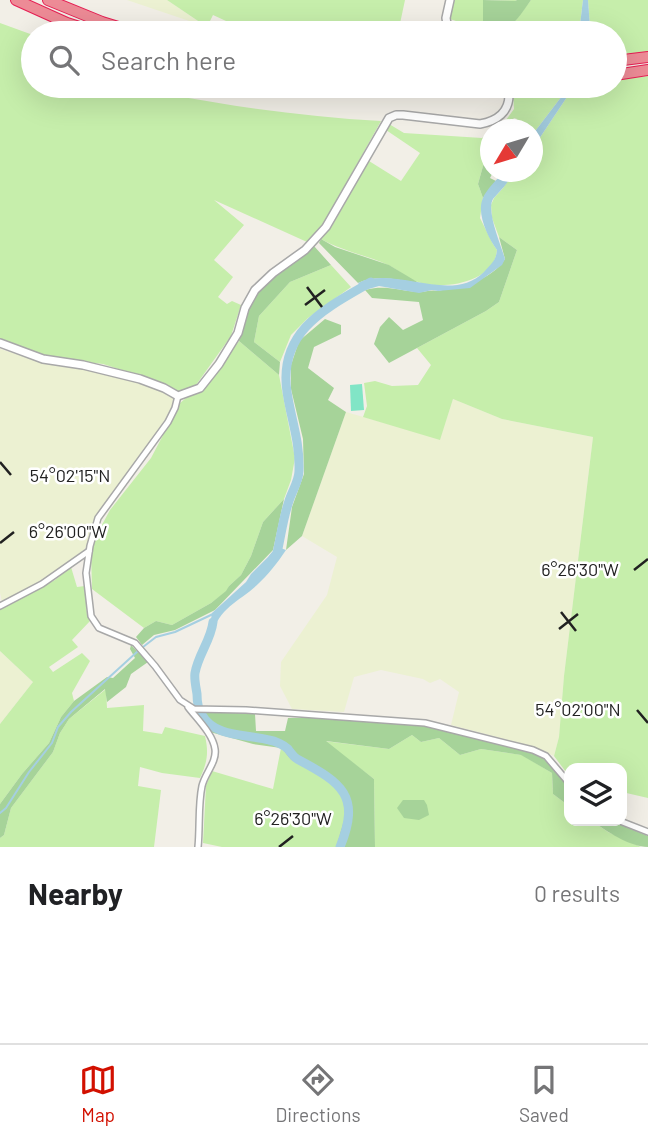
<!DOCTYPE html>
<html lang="en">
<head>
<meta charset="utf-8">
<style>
  :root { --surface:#fff; --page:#f2f2f2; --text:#202124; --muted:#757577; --line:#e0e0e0; --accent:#d21000 }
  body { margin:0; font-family:Barlow,sans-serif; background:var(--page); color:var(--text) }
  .controls { position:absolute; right:21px; bottom:21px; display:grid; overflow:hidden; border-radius:14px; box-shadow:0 7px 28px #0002 }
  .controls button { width:63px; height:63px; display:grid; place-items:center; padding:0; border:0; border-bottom:2px solid var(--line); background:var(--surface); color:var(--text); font:35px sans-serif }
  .compass { position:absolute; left:480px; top:119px; width:63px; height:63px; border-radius:50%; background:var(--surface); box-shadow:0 7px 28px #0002; rotate:232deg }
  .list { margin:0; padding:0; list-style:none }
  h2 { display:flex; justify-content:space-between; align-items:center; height:91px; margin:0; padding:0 28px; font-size:30px }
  h2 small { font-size:23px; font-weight:400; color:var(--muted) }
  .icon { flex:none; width:38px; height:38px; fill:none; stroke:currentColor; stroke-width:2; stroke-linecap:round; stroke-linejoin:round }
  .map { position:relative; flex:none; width:648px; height:847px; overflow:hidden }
  .search { position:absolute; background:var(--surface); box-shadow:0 7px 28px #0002; left:21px; right:21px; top:21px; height:77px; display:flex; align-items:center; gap:18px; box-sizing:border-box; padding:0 24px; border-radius:38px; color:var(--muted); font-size:26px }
  .sheet { height:196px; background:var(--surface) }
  nav { display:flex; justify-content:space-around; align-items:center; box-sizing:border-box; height:98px; border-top:2px solid var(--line); background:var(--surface); font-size:19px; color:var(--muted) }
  nav a { display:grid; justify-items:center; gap:4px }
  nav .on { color:var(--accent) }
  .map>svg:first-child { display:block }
  .farmland { fill:#ecf1d2 }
  .grass { fill:#c6eeab }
  .forest { fill:#a6d399 }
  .pitch { fill:#81e5c6 }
  .water { fill:#a5cfe1 }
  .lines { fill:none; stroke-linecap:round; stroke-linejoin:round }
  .stream { stroke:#a5cfe1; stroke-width:2 }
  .river { stroke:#a5cfe1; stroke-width:9 }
  .minor-casing { stroke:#a8a8a8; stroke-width:8 }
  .tertiary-casing { stroke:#a8a8a8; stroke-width:10 }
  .motorway-casing { stroke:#e61e53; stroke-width:12 }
  .minor { stroke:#fff; stroke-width:5 }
  .tertiary { stroke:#fff; stroke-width:7 }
  .motorway { stroke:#ed8b96; stroke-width:10 }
  .ticks { fill:none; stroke:#212121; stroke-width:2.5 }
  .ticks-label { font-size:18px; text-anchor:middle; fill:#212121; stroke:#fff; stroke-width:5; stroke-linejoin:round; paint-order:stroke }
</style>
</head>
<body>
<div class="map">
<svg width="648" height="847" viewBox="0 0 648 847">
  <rect width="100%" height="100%" fill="#f2efe7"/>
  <g class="farmland">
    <path d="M127,0H167L207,27Z"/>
    <path d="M0,349L46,363L96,370L154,386L173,399L172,407L163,426L96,520L88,544L79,557L46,580L2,602L0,593Z"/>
    <path d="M453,399L502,419L593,437L564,676L559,737L554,756L531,746L451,725L459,692L440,679L430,683L423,679L381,670L354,677L344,712L292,709L280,686L281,662L327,595L337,557L302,536L346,412L440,439Z"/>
    <path d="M0,651L33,682L0,724Z"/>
  </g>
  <g class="grass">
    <path d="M167,0H405L398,33H252L213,15L207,27Z"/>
    <path d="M454,0H517L515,1L483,0V30L450,19Z"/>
    <path d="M531,0H583L579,33H494L512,25Z"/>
    <path d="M588,0H648V52L615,56V33H588L590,27Z"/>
    <path d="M0,23L33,35V86H177L172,95C242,108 311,117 381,121L322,227L307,242L214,200L244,225L214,260L233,277L218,297L227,304L232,301L241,305L231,336L196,385L179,392L159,382L103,364L66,360L45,355L0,339Z"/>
    <path d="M648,76V798L622,792V768H569V776L554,756L559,737L564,676L593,437L502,419L453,399L440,440L363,417L367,406L364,383L375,381L392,386L418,385L431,365L417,348L486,311L499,302L517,250L499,237L492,218L491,205L494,198L503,188L514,172H532L533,148L569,94L572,86H615V80Z"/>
    <path d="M565,87L562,96L533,134L532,130L512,129L517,119L514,118L505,129L497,130L501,127L514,109L513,92Z"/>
    <path d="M389,124L404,133L482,138L490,133V151L485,159L478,184L483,198L480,218L493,244L497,250C495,281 447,290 421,283C409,280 399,270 388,265C366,255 342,251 321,239L332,226L369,161L401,181L420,153L386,130Z"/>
    <path d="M331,265L351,287L308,318L291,335L280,362L254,342L259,316L290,282Z"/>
    <path d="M239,341L279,375L295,458L291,480L284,499L263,522L251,556L241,575L229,586L227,591L211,603L172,625L156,621L144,628L92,589L91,553L97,534L110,510L151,458L180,403L186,398L202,390Z"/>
    <path d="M71,567L77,587L85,586L87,615L90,621L72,640L78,647L49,667L53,672L82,653L90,661L72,693L74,701L61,717L49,743L22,774L0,804V724L33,682L0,651V608L55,580Z"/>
    <path d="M106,689L107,708L144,705L143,731L162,734L165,727L205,736C209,753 207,763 200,778L162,773L140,767L138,786L161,790L154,847H0V838L4,835L11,808L53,752L60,733L69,719Z"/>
    <path d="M412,735L421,742L439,738L460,755L481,749L522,755L552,773L553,794L569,806V821H592L608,832L641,847H375L374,779L324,741L389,749Z"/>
    <path d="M281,748L291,760L334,784L343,798L345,816L336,847H222L203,843L206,786L212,771L273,789Z"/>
  </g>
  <g class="forest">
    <path d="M483,0L515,1L517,0H531C519,17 507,39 483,30Z"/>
    <path d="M490,151V172H493L490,178L496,181L483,198L478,184L485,159Z"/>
    <path d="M499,237L517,250L499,302L486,311L389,363L374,344L380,327L389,317L403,330L423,320L419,302L372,298L365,290C385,285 396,290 416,292C424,293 430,289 438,291C462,285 490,282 505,259Z"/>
    <path d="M321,239L335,247L389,265L419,283C399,280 377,274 358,283L319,243Z"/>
    <path d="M314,246L331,265L290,282L259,316L254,342L280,362L279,375L239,341C242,330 245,316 250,305C261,281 293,261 314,246Z"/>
    <path d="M325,319L341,325V334L314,347L308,368L334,388L328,400L346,412L302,536L286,550L292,507L304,474L303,439L291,389V365L299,341Z"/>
    <path d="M284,499L273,550L215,610L175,630L154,635L142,645L136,637L144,628L156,621L172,625L211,603L226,591L229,586L241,575L251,556L263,522Z"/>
    <path d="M131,645L148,662L131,674L126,687L107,702L105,689L69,719L60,733L53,752L11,808L4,835L0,838V804L22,774L49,743L61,717L74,701L107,677L113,678L135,658L130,649Z"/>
    <path d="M207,710L255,714L256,731H285L288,718L339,717L421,725L536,753L550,764L569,788V806L553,794L552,773L521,755L481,749L460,755L439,738L421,742L412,735L389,749L326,741L374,779L375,847H336L345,816L343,798L334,784L291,760L281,748L253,744L210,732L195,711Z"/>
    <path d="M403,800H424L427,805L429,815L419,820L404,818L397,808Z"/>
    <path d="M592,821H611L648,836V847C630,847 606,831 592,821Z"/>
  </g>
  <path class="pitch" d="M362,384L364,410L351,411L350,385Z"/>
  <g class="water">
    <path d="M583,0H588L590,27L588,33H579Z"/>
    <path d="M565,86H572L569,94L533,148V134L562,96Z"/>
    <path d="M504,172H514C510,178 506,185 501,190C499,192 495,197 493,199C486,211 501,245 505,259L502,265L470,288L438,291L432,290L419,293L379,286L365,290L358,283C396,265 451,305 484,272C491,264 496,261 497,250C488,238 476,213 483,198C486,190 498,178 504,172Z"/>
    <path d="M278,547L286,550C278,562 268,575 257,585C240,601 218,608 213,634L209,632L212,613L246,582L251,574Z"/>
  </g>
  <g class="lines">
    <g class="stream">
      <path d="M143,647L156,637L175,632L213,614"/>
      <path d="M0,813L6,808L29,772L52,743L58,727L71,712L138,651"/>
    </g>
    <g class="river">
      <path d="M273,558L277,553C281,536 283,518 289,501C292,491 299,481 299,471C300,441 291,419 287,392C278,331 326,308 371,282"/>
      <path d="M213,622C211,640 198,655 195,673C194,679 196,687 197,694C197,701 198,709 202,715C215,738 247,734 269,740C275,741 284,745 288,749C292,754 294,758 299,760C342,783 361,796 340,847"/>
    </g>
    <g class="minor-casing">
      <g id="minor">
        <path d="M178,396L175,408L168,422L98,518L90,546L86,573L91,616L99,628L135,643L155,666L180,700L194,709L246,710L425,723L533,750L546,756L569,783"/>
        <path d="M0,606L42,584L89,551"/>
        <path d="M188,707C197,719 213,734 215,749C217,762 205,773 202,786C198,805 200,827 198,847"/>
        <path d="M620,821L648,832"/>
      </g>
    </g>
    <g class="tertiary-casing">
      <g id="tertiary">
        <path d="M450,0L446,18L447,24L455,31L464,33"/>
        <path d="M0,343L43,359L83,365L140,379L164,388L178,396L200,388L219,364L238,333L245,308L255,290L273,273L305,250L326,227L389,118L396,115H403L480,124C497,121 509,112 509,95"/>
      </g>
    </g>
    <g class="motorway-casing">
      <g id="motorway">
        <path d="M16,0L67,23L98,33"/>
        <path d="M48,0L102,22L138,33"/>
        <path d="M615,61L648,57"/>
        <path d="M615,75L648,70"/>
        <path d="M337,86L408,90L517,86"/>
      </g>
    </g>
    <use href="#minor" class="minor"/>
    <use href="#tertiary" class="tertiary"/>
    <use href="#motorway" class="motorway"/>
  </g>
  <path class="ticks" d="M307,287L322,307M305,305L325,290M0,462L11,475M0,543L14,532M634,570L648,559M561,612L576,631M559,629L578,614M637,710L648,723M279,847L293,836"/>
  <g class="ticks-label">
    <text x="70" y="482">54°02'15"N</text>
    <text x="68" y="538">6°26'00"W</text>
    <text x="580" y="576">6°26'30"W</text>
    <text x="578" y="716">54°02'00"N</text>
    <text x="293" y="825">6°26'30"W</text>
  </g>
</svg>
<div class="controls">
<button><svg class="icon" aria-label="layers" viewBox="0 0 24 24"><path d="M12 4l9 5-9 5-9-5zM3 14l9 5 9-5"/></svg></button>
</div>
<svg class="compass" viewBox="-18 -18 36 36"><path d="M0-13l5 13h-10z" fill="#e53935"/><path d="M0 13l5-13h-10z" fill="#757577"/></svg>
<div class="search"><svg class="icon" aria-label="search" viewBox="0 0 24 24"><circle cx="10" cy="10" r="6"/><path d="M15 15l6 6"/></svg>Search here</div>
</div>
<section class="sheet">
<h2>Nearby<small>0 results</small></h2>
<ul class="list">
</ul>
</section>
<nav>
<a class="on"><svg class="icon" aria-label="map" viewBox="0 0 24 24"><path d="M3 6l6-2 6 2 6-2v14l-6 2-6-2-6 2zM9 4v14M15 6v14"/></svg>Map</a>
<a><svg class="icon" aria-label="directions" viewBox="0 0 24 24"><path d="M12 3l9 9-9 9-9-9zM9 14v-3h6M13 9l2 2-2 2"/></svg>Directions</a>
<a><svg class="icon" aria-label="saved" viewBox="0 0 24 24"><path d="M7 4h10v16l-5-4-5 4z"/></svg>Saved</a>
</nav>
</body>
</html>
